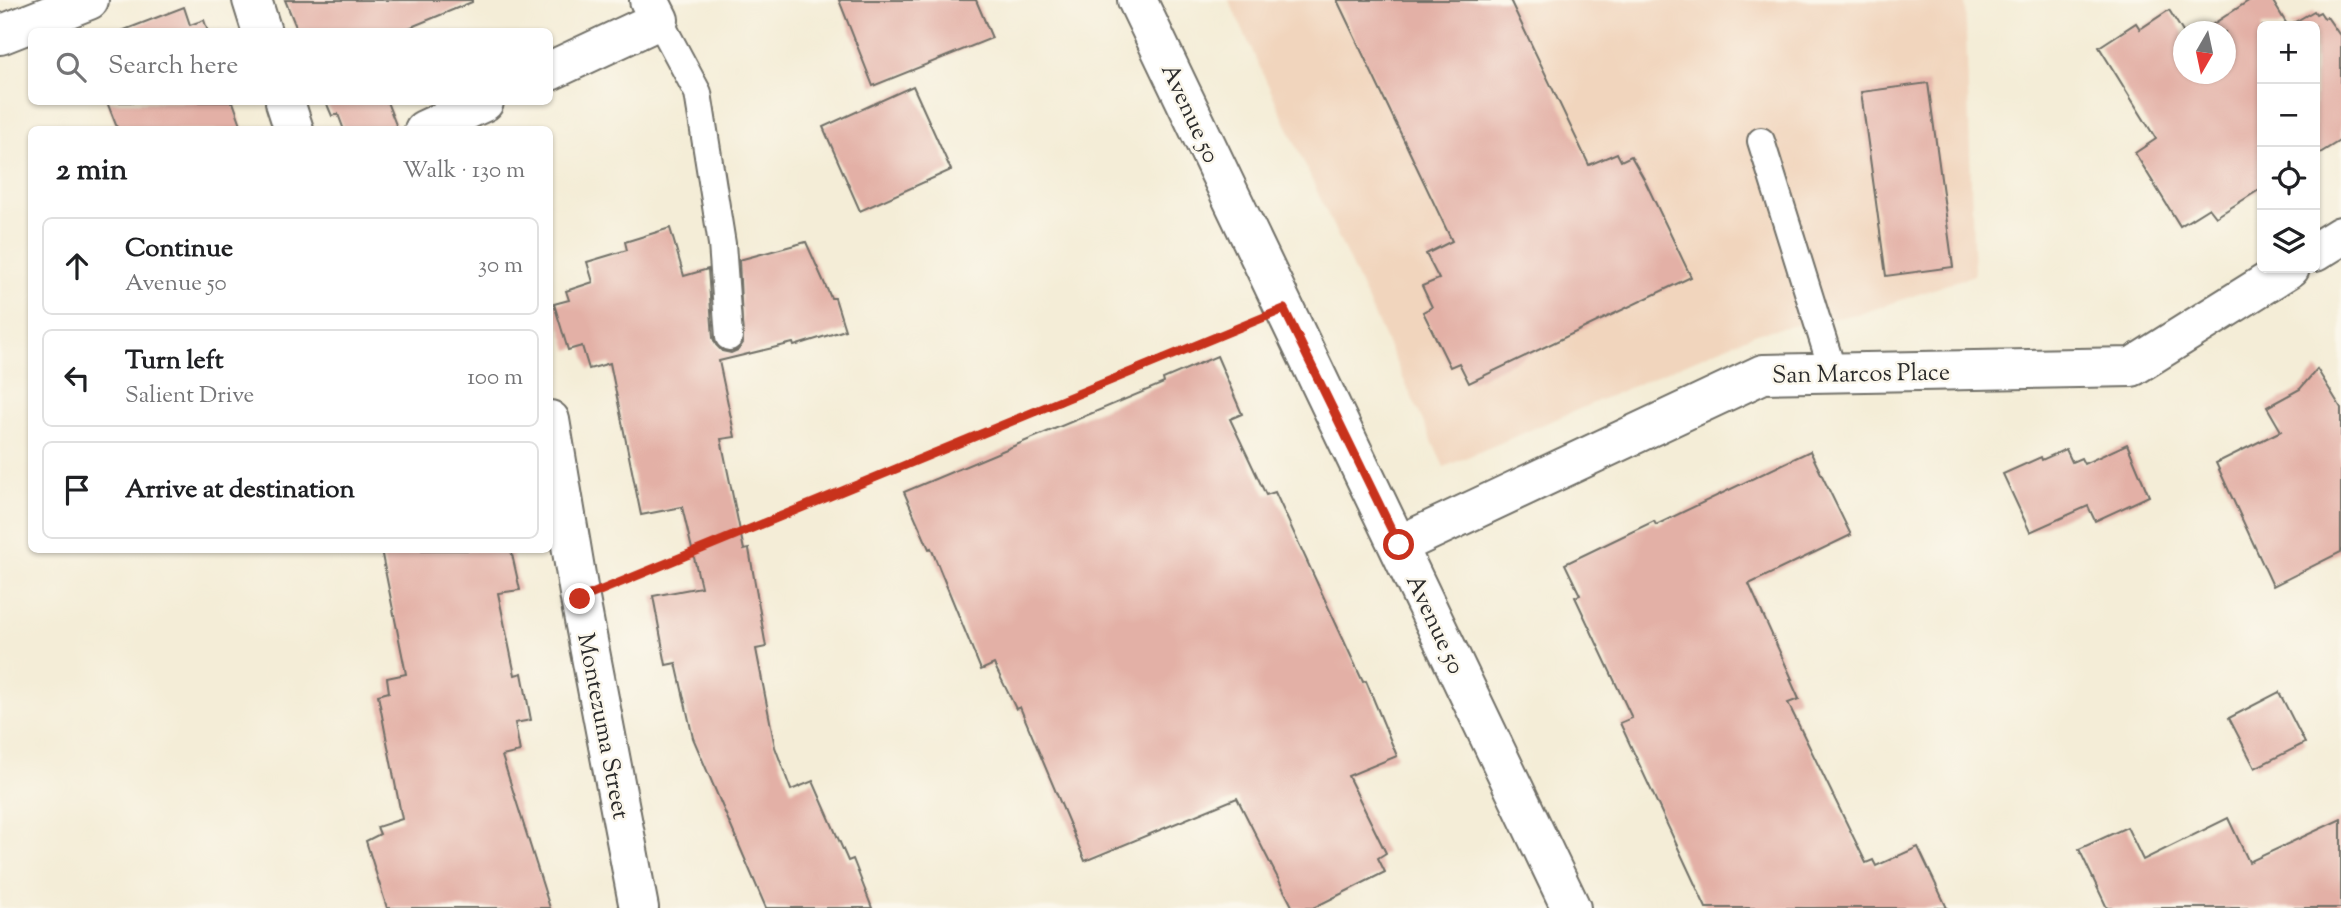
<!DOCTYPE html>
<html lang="en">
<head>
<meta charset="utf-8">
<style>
  :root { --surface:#fff; --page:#f6f6f6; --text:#202124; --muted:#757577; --line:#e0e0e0 }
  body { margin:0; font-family:"Sorts Mill Goudy",serif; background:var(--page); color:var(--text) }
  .controls { position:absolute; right:21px; top:21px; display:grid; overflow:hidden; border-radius:10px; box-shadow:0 2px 5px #0004 }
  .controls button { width:63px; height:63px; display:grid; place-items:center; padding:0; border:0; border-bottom:2px solid var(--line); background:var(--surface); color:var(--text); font:35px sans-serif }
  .compass { position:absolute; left:2173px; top:21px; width:63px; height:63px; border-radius:50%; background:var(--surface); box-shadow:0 2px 5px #0004; rotate:189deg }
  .stop { position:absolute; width:21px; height:21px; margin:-16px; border:5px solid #c8321e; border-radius:50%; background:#fff }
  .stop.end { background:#c8321e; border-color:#fff; box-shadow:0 2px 7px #0008 }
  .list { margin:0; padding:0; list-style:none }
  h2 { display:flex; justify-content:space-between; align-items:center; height:91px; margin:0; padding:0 28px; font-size:30px }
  h2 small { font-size:23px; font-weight:400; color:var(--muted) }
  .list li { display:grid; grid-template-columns:46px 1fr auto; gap:21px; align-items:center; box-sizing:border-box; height:98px; margin:0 14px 14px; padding:0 14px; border:2px solid var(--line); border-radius:10px }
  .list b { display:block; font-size:26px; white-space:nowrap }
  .list p { margin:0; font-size:23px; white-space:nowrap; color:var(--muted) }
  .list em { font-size:23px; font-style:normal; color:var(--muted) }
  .icon { flex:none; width:38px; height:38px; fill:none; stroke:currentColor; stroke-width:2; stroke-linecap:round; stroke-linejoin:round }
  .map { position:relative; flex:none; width:2341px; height:908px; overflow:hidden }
  .search { position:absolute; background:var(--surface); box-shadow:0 2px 5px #0004; left:28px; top:28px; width:525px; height:77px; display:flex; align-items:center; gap:18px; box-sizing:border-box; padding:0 24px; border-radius:10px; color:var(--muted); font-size:26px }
  .panel { position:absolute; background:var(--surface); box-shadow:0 2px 5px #0004; left:28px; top:126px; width:525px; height:427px; border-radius:10px }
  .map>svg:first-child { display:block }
  .built { fill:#f1d5bd }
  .building { fill:#e3b0a6 }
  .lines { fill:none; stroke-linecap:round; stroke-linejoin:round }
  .service-casing { stroke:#716f67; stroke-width:30 }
  .minor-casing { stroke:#716f67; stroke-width:42 }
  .tertiary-casing { stroke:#716f67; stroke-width:42 }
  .path { stroke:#716f67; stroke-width:4.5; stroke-dasharray:5 5; stroke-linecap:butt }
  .service { stroke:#fff; stroke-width:26 }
  .minor { stroke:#fff; stroke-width:38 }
  .tertiary { stroke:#fff; stroke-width:38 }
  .route { stroke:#c8321e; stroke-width:9 }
  .labels { text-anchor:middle; stroke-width:5; stroke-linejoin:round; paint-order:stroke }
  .street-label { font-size:24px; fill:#2b2b2b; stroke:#fbf7ec }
</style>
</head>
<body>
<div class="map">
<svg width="2341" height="908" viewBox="0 0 2341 908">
  <rect width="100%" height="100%" fill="#fbf7ec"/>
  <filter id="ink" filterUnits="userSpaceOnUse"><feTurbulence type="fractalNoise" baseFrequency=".0143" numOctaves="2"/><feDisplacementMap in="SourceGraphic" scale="14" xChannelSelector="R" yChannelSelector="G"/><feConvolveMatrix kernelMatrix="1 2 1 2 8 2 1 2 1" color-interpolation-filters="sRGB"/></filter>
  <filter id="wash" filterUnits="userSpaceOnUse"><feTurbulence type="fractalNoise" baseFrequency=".00686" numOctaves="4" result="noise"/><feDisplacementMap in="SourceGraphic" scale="28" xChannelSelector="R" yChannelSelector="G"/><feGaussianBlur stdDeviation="1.57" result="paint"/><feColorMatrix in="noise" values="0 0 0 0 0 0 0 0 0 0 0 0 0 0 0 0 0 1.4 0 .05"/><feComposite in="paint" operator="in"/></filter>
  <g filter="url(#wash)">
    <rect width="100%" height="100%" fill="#f4edd7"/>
    <path class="built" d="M1229,0H1965L1974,275L1863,313L1759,332L1444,467Z"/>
    <g id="blocks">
      <g class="building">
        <path d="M285,0H472V2L399,32H298Z"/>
        <path d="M839,0H976L992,38L873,86Z"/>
        <path d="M1337,0H1510L1589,165L1617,153L1621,161L1631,156L1644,179L1691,277L1469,383L1459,363L1450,367L1423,312L1432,307L1422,286L1439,279L1426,254L1452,241Z"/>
        <path d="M2250,0H2272L2288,26H2262V188L2216,217L2209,208L2180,226L2135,153L2156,139L2099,47L2136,23L2140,29L2169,10L2183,32V74H2225V32H2201Z"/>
        <path d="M184,7L190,25L204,20L208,32H119Z"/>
        <path d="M2314,11L2316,14L2320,12L2324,18L2327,17L2341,37V140L2315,156V26H2288Z"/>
        <path d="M1928,83L1953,267L1886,276L1861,92Z"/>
        <path d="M913,86L951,170L860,211L823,127Z"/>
        <path d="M107,102H233L243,130H118Z"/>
        <path d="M326,102H387L398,130H344L338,114L332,116Z"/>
        <path d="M670,228L684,276L708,269L713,338L716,345L722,351L731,353L738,350L743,343L739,260L806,242L831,298H835L845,330L794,346L793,343L719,361L735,437L721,439L744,550L749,549L766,647L756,649L775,747L791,790L813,781L848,861L853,859L872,908H766L693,738L676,663L666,665L653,596L701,587L682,507L641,515L610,363L589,369L582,346L568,350L554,304L569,300L566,291L593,282L587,262L627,250L625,242Z"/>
        <path d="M1217,356L1242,414L1230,419L1266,495L1275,492L1363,682L1366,681L1397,756L1348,776L1386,853L1378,858L1385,872L1313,908H1293L1237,798L1085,861L1020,707L1016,709L994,664L981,670L931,548L929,549L904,492L1164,383L1163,379Z"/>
        <path d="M2317,369L2341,408V552L2273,586L2216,463L2281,431L2267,407L2300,389Z"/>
        <path d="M2127,444L2149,496L2095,521L2088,506L2030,532L2003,474L2041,457L2042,460L2066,449L2072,462L2081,458L2084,464Z"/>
        <path d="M1810,451L1851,535L1749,584L1792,679H1790L1799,699L1788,703L1866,863L1873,860L1876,866L1918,847L1947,908H1706L1620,723L1632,718L1575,597L1580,595L1565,564L1654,521L1656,525Z"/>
        <path d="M381,550H511L520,590L498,593L515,675L522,673L531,720L515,723L520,752L502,756L550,908H387L366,841L380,834L377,827L402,819L378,695L389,692L387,678L406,674Z"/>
        <path d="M2279,692L2305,743L2255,768L2229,718Z"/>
        <path d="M2228,818L2249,862L2341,819V908H2107L2079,849L2127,827L2143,860Z"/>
      </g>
    </g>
  </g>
  <g filter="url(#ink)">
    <use href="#blocks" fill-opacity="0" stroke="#716f67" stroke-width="2"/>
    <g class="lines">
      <g class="service-casing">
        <g id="service">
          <path d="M659,20L698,93L722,244L729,337"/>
          <path d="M1761,141L1833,372"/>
        </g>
      </g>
      <g class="minor-casing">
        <g id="minor">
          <path d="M252,0L262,32"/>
          <path d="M0,35L89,0"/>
          <path d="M550,71L659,20L649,0"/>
          <path d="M285,102L294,130"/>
          <path d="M424,130L484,102"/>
          <path d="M2315,252L2341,236"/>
          <path d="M550,420L580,599L639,908"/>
          <path d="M1399,545L1763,374L2132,367L2290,268"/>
        </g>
      </g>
      <g class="tertiary-casing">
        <path id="tertiary" d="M1137,0L1571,908"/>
      </g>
      <path class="path" d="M625,581L1241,327"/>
      <use href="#service" class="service"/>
      <use href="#minor" class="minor"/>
      <use href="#tertiary" class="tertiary"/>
    </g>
  </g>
  <g class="lines" filter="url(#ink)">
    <path class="route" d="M580,599L1284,309L1399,545"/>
  </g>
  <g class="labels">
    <g class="street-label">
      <text transform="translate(1191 113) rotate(65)" y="8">Avenue 50</text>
      <text transform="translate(1861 373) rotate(-1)" y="8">San Marcos Place</text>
      <text transform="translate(1436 624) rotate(65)" y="8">Avenue 50</text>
      <text transform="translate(604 726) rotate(79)" y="8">Montezuma Street</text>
    </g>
  </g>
</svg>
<div class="controls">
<button>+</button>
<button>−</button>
<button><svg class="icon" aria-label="locate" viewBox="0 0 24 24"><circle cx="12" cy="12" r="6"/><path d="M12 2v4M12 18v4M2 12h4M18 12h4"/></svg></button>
<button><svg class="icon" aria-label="layers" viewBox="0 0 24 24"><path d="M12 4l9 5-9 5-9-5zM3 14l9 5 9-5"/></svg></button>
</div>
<svg class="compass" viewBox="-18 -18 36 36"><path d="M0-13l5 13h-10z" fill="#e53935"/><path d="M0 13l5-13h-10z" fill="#757577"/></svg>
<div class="stop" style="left:1399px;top:545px"></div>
<div class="stop end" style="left:580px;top:599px"></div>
<div class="search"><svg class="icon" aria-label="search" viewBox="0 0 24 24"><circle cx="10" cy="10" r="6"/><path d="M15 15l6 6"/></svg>Search here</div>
<section class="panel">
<h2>2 min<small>Walk · 130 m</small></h2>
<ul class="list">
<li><svg class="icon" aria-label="ahead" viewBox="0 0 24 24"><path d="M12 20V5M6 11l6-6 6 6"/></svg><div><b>Continue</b><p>Avenue 50</p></div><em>30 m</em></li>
<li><svg class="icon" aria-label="left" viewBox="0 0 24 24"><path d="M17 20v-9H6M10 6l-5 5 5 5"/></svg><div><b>Turn left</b><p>Salient Drive</p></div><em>100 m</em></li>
<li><svg class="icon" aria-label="arrive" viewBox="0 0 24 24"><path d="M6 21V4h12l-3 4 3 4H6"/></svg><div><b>Arrive at destination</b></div></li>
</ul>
</section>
</div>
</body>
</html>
